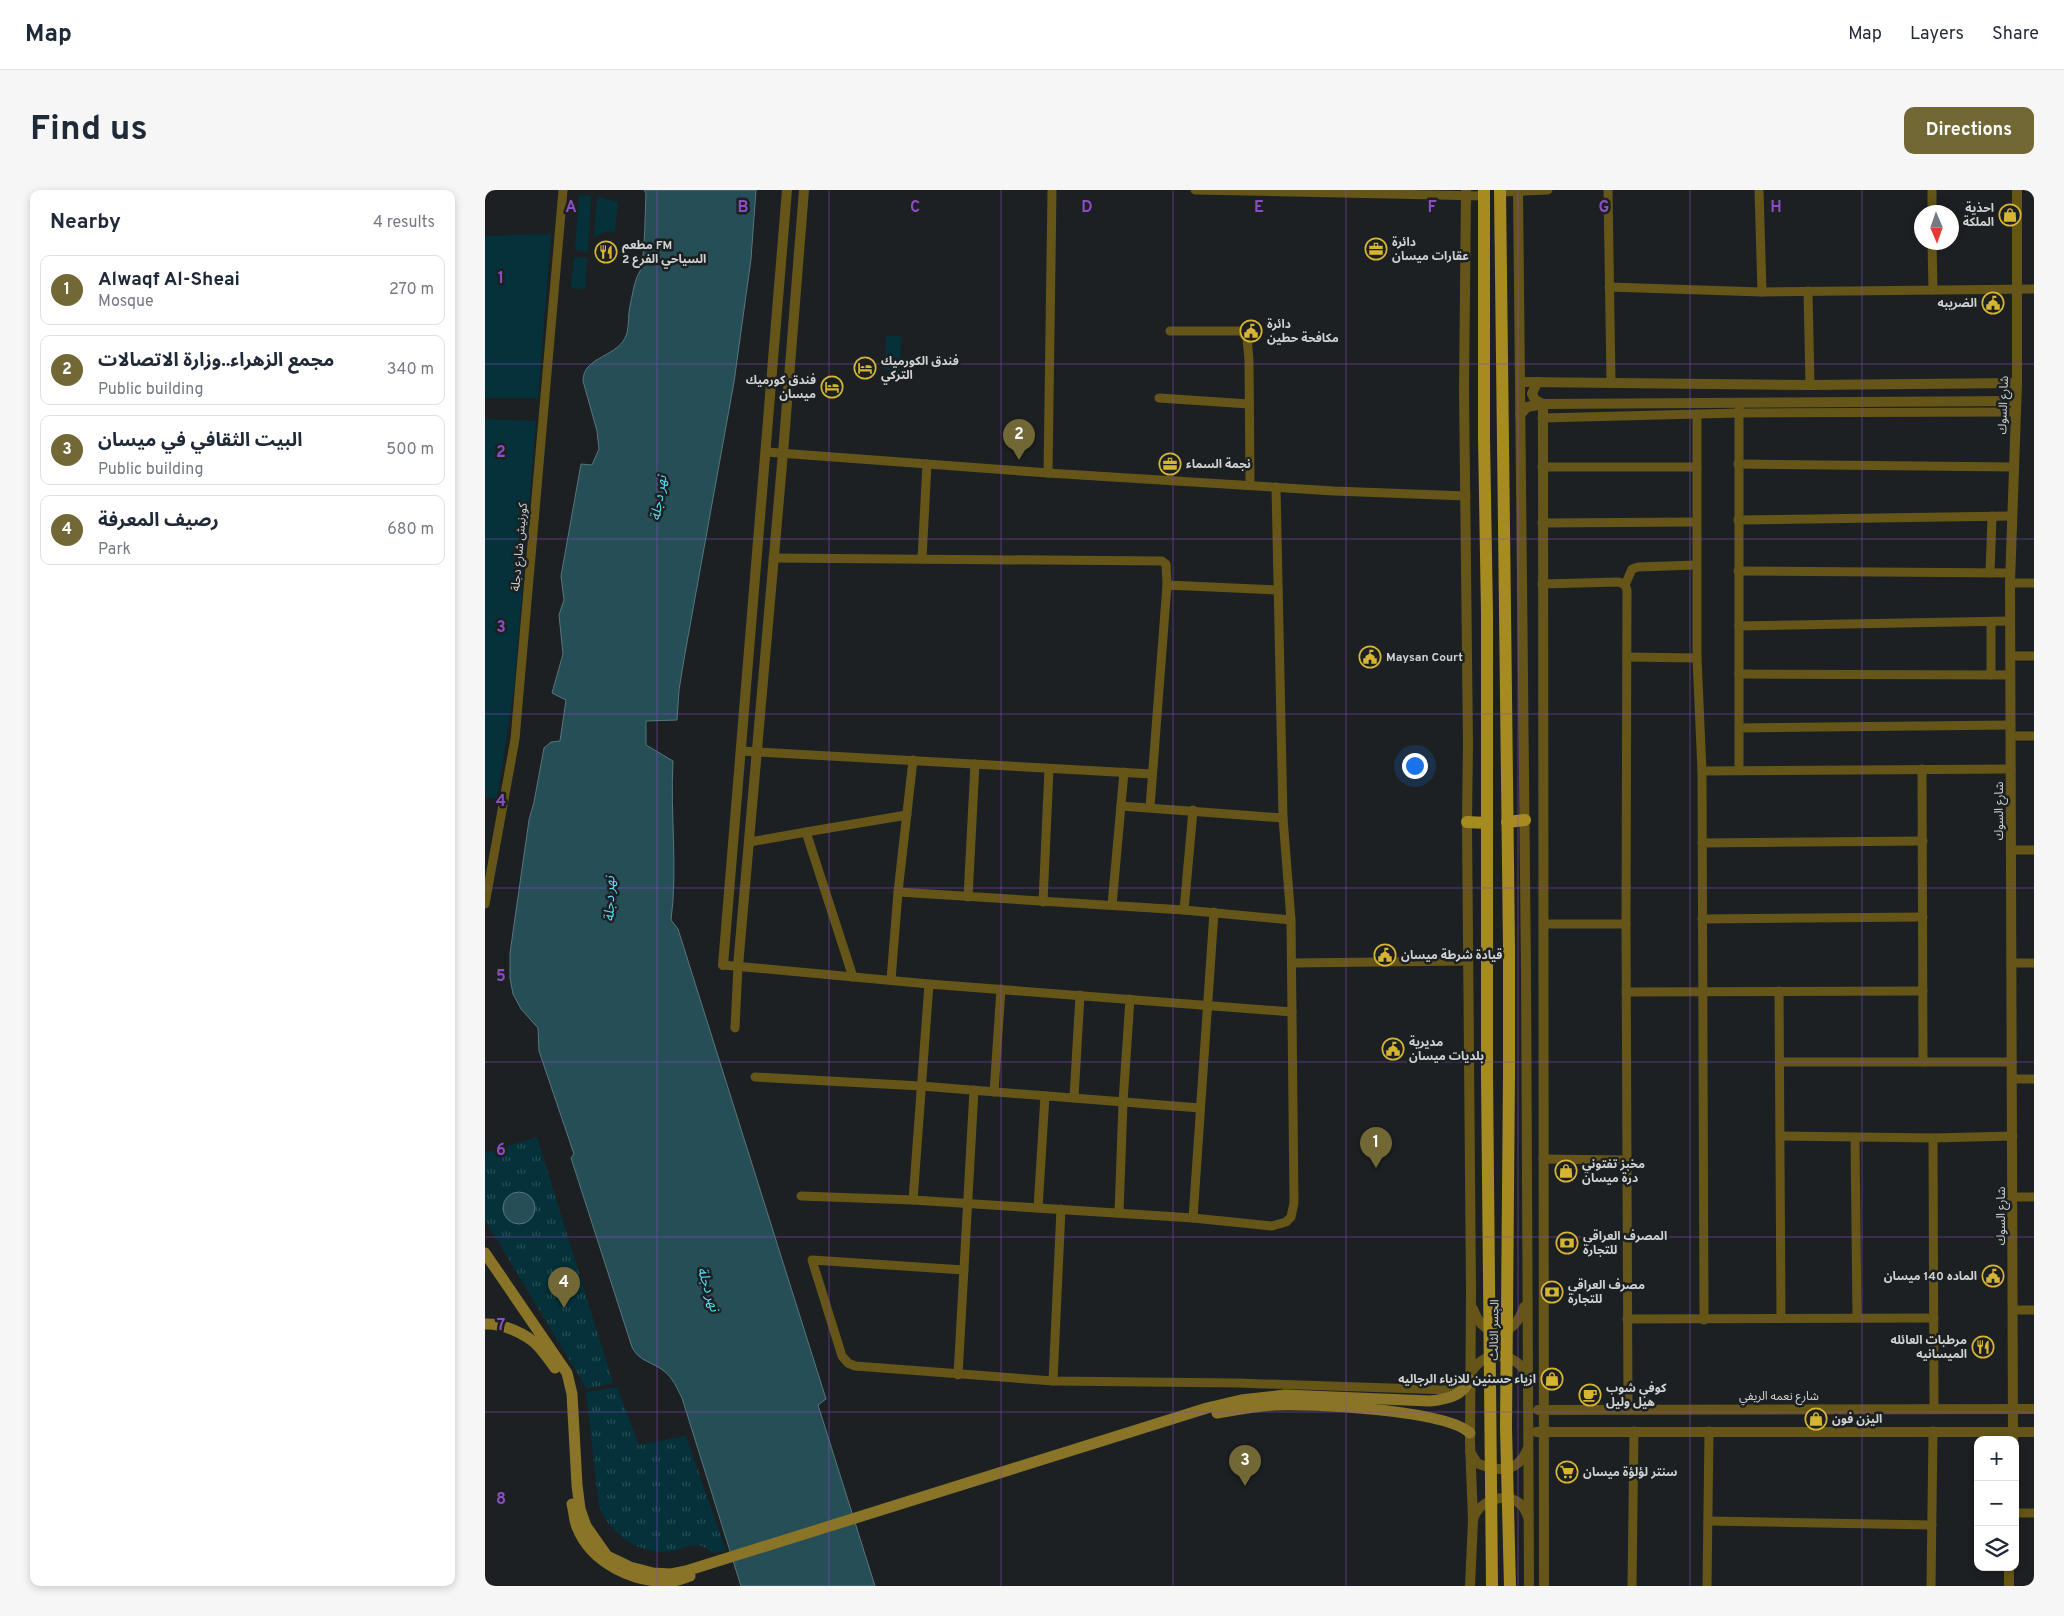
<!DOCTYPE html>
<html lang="en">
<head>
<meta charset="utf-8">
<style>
  :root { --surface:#fff; --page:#f6f6f7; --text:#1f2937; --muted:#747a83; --line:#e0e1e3; --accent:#716836 }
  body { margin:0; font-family:Overpass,"Noto Sans Arabic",sans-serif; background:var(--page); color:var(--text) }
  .controls { position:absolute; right:15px; bottom:15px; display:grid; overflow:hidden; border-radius:10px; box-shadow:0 2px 8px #0003 }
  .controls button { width:45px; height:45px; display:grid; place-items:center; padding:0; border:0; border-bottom:1px solid var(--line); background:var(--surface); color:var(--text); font:25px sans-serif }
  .compass { position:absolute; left:1429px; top:15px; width:45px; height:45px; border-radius:50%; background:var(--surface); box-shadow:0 2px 8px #0003; rotate:178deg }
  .you { position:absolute; left:929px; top:575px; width:18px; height:18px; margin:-12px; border:4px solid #fff; border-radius:50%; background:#1a73e8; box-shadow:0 0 0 8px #1a73e833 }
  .badge { display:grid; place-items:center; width:32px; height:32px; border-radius:50%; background:var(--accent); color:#fff; font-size:16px; font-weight:700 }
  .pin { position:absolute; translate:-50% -41px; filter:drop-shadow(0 1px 2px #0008) }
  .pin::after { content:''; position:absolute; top:26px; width:18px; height:15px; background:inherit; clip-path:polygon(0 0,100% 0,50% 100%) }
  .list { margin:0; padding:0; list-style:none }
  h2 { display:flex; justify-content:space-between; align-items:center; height:65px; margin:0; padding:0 20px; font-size:21px }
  h2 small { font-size:16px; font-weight:400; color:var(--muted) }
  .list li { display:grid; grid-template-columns:32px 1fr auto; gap:15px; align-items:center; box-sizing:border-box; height:70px; margin:0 10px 10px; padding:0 10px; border:1px solid var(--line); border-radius:10px }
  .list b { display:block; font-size:19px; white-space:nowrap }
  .list p { margin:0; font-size:16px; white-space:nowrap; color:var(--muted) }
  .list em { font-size:16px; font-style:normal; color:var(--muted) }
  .icon { flex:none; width:28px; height:28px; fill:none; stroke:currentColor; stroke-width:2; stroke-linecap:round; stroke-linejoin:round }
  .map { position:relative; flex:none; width:1549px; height:1396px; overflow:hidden; border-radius:10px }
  header { display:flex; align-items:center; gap:30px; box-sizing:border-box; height:70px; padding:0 25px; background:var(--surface); border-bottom:1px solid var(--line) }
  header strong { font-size:24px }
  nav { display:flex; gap:28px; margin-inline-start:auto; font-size:18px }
  .intro { display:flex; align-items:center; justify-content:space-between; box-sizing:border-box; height:120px; padding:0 30px }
  h1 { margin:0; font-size:35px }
  .button { padding:12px 22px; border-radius:10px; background:var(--accent); color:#fff; font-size:18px; font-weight:700 }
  main { display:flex; gap:30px; padding:0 30px }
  aside { flex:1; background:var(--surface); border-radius:10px; box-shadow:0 2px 8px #0003 }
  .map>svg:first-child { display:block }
  .green { fill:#05313a }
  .park { fill:url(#park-tufts) }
  .water { fill:#254e57; stroke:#58767c }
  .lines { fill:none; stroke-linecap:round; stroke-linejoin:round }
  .minor { stroke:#655518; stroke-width:9 }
  .tertiary { stroke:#655518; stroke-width:10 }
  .secondary { stroke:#897428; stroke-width:11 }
  .primary { stroke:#a68b20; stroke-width:12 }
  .primary-bridge { stroke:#a68b20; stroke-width:12 }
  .grid { fill:none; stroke:#8c4dc3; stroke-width:1; stroke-opacity:0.55 }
  .labels { text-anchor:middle; stroke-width:5; stroke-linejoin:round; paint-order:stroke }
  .poi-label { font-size:12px; font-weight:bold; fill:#cfd2d3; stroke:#1c2022; text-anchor:start }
  .street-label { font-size:12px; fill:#cfd2d3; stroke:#1c2022 }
  .water-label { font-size:14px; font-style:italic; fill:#56daf6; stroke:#1c2022 }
  .grid-label { font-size:16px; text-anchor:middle; font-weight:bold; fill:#8c4dc3; stroke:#1c2022; stroke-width:5; stroke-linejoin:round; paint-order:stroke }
</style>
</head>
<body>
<header>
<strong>Map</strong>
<nav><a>Map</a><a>Layers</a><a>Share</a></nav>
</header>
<div class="intro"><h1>Find us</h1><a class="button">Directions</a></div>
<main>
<aside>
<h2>Nearby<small>4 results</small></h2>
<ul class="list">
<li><span class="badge">1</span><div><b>Alwaqf Al-Sheai</b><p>Mosque</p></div><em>270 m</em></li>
<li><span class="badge">2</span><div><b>مجمع الزهراء..وزارة الاتصالات</b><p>Public building</p></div><em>340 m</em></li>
<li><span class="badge">3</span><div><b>البيت الثقافي في ميسان</b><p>Public building</p></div><em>500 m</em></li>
<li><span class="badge">4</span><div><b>رصيف المعرفة</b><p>Park</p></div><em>680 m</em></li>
</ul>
</aside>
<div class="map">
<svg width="1549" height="1396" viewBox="0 0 1549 1396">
  <defs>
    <pattern id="park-tufts" width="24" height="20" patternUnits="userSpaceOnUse" patternTransform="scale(1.25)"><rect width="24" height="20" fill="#05313a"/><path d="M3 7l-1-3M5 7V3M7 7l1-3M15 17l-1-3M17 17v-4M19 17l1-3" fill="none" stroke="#284e56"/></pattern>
  </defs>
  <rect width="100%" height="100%" fill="#1c2022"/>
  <g class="green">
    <path d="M94,5L106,6L103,62L90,60Z"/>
    <path d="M112,6L133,12L130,43L122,41L109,47Z"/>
    <path d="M66,44L53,208H0V46Z"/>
    <path d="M89,67L102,68L100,99L86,98Z"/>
    <path d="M401,146H416L415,181L400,180Z"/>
    <path d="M0,229L51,231L29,499L12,609L0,607Z"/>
  </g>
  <g class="park">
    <path d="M52,947L128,1193L102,1199L0,1030V963Z"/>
    <path d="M132,1197L154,1255L201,1246L241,1361L227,1363C210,1346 200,1361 180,1362C152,1363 123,1342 114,1316L101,1202Z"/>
  </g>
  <g class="water">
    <path d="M159,0H271L266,69L249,192L199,469L194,500L192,530L161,531V555L188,571C185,624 193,678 186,730L193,739L341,1209L333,1215L390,1396H256L197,1208C192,1198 188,1188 179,1181C168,1172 153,1171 147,1157L86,968L89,964L54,861L53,838L36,819L28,804L25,788V763L44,630L49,612L59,558L66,552L75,551L81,510L67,503L78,464L74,425L79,410L76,386L96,274L107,275L114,259L112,241L98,191C98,165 135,168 142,143C144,134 143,125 145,116C147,108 148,98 151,90C152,85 156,81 157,76C160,52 160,27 161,3Z"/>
    <circle cx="34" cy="1018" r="16"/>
  </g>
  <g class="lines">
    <g class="minor">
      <path d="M710,0L999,6"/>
      <path d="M1123,0L1126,192"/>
      <path d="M1274,0L1277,102"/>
      <path d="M1447,0V22"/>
      <path d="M1015,2L1063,0"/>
      <path d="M1447,52L1448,100"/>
      <path d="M1124,97L1277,102L1549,99"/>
      <path d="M1323,101L1325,195"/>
      <path d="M685,141H756L762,148L764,170L765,295"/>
      <path d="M674,208L764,214"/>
      <path d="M1254,218V580"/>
      <path d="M1212,224V468L1217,581L1219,1130"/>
      <path d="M1057,228L1254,223L1531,222"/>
      <path d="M281,262L563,283L849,301L981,306"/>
      <path d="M1253,274L1529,277"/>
      <path d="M1057,277H1212"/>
      <path d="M563,283L567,0"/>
      <path d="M1253,330L1527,326"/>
      <path d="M1057,333L1211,332"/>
      <path d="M288,368L677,371L681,374L682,395L665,617"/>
      <path d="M437,369L442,274"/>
      <path d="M1253,381L1525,383"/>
      <path d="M1505,383L1507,326"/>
      <path d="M1525,393H1549"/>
      <path d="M1057,394L1134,392L1140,395L1142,400L1141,734L1143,1220"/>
      <path d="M682,395L793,400"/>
      <path d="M1140,395L1147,379L1153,377L1211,375"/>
      <path d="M1506,432V485"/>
      <path d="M1254,436L1525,431"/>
      <path d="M1525,466H1549"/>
      <path d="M1142,467L1212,468"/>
      <path d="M1254,484L1525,485"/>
      <path d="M1254,538L1526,535"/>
      <path d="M1526,546H1549"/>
      <path d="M256,561L667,584"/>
      <path d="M1437,579L1438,872"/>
      <path d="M1217,581L1526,579"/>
      <path d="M636,616L798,628"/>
      <path d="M321,642L422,625"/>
      <path d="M265,652L321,642L368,787"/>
      <path d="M1217,653L1438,651"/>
      <path d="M1526,660H1549"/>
      <path d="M413,702L699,720L806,730"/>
      <path d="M483,707L490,574"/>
      <path d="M558,712L564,579"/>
      <path d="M0,714L30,549L78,0"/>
      <path d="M627,715L639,582"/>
      <path d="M699,720L708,620"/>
      <path d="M1217,729L1438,727"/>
      <path d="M1058,734H1141"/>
      <path d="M807,773L983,771"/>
      <path d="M1527,773H1549"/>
      <path d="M238,775L444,794L807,822"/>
      <path d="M406,790L413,702L428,570"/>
      <path d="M1294,801L1296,1128"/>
      <path d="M1141,802L1438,801"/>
      <path d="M250,838L253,776"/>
      <path d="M1295,872H1527"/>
      <path d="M270,887L436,896L715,918"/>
      <path d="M1528,889H1549"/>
      <path d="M509,902L516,799"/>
      <path d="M589,908L595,805"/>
      <path d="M1295,946L1448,948L1528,946"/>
      <path d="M1370,947L1372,1128"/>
      <path d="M1448,948L1449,1218"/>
      <path d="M1058,969L1142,970"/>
      <path d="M316,1006L428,1010L708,1028L787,1036L801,1032L806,1027L809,1013L806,730L798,628L791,297"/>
      <path d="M1528,1007H1549"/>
      <path d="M428,1010L444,794"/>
      <path d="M553,1018L560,906"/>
      <path d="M634,1023L638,912L645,809"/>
      <path d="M708,1028L729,722"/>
      <path d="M479,1080L327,1070L357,1166L363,1173L370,1176L568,1191L752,1193L965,1200L977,1198"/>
      <path d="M1529,1120H1549"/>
      <path d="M1142,1129L1449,1128"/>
      <path d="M473,1185L489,900"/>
      <path d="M568,1191L576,1019"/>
      <path d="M1530,1323H1549"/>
      <path d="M1223,1331L1447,1335"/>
      <path d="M1147,1396L1149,1241"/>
      <path d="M1222,1396L1224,1241"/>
      <path d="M1446,1396L1448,1241"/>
    </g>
    <g class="tertiary">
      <path d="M981,0L979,200L983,554L982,632L986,1101L985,1252L988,1330L985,1396"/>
      <path d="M1033,0L1041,781L1044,1396"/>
      <path d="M1035,192L1325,195L1532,193"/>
      <path d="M1052,192L1047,204L1050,210L1058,214L1059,1396"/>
      <path d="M1035,225L1042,217L1058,214L1531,211"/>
      <path d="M238,775L302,0"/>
      <path d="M253,776L298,263L319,0"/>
      <path d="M988,1119C999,1151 1030,1148 1039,1117"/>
      <path d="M986,1184C995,1160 1032,1161 1041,1184"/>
      <path d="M1053,1220L1549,1219"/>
      <path d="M1051,1242H1549"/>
      <path d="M1528,1250L1525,393L1532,193V0"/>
      <path d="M985,1262L992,1273C1012,1282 1033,1283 1042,1260"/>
      <path d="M988,1329C993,1312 1019,1301 1034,1313C1039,1316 1041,1322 1043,1327"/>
      <path d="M1524,1396V1377"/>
    </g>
    <g class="secondary">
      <path d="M0,1063L82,1183L87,1204L92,1295L95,1319L101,1336L122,1366L145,1377L168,1383L186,1384L201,1381L722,1218L756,1210L800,1205L945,1211C963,1209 977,1206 985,1190"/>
      <path d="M0,1134C17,1133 42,1144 53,1156C59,1163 65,1171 70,1178"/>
      <path d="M732,1223C750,1220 770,1216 789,1215C825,1213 961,1220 985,1243"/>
      <path d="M87,1314C89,1321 89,1330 92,1337C106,1373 150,1394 187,1391C193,1391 199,1388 205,1386"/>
    </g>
    <g class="primary">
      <path d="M999,0V248L1002,424V886"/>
      <path d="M1015,0L1024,758V884"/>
      <path d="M982,632L1001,633"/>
      <path d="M1022,632L1040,630"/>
    </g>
    <g class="primary-bridge">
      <path d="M1024,884L1021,1238L1025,1396"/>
      <path d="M1002,886L1007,1396"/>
    </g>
  </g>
  <path class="grid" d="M172,0V1396M344,0V1396M516,0V1396M688,0V1396M861,0V1396M1033,0V1396M1205,0V1396M1377,0V1396M0,174H1549M0,349H1549M0,524H1549M0,698H1549M0,872H1549M0,1047H1549M0,1222H1549"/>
  <defs>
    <g id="shop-ring" transform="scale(1.125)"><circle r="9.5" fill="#1c2022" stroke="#d6b534" stroke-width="1.5"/><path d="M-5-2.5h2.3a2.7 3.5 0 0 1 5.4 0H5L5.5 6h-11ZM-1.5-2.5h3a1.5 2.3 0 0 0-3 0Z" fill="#d6b534"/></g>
    <g id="office-ring" transform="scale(1.125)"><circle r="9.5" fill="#1c2022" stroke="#d6b534" stroke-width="1.5"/><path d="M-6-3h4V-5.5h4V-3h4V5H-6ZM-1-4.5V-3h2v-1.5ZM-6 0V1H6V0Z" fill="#d6b534"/></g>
    <g id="restaurant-ring" transform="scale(1.125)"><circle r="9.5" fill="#1c2022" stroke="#d6b534" stroke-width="1.5"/><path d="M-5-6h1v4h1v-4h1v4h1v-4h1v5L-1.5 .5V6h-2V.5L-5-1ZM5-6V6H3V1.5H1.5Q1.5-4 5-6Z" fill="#d6b534"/></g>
    <g id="civic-ring" transform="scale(1.125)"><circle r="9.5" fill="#1c2022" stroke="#d6b534" stroke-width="1.5"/><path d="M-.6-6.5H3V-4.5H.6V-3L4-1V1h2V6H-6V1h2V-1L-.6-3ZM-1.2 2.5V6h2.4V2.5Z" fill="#d6b534"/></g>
    <g id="hotel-ring" transform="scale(1.125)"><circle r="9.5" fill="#1c2022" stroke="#d6b534" stroke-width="1.5"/><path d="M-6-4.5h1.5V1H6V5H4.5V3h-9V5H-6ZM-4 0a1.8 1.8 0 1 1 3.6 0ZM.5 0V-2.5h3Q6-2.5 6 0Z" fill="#d6b534"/></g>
    <g id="bank-ring" transform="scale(1.125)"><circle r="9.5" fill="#1c2022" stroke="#d6b534" stroke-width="1.5"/><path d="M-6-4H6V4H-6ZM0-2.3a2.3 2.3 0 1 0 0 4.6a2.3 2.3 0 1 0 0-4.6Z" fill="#d6b534"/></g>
    <g id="cafe-ring" transform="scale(1.125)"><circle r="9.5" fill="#1c2022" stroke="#d6b534" stroke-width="1.5"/><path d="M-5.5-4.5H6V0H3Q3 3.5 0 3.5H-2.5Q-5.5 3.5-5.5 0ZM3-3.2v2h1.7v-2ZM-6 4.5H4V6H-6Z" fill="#d6b534"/></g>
    <g id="supermarket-ring" transform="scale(1.125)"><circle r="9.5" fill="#1c2022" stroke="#d6b534" stroke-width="1.5"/><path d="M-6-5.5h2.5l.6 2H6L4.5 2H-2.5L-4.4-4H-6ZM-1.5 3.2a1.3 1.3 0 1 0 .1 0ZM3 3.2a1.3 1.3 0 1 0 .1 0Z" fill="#d6b534"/></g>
  </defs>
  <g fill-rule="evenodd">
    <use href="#shop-ring" x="1525" y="25"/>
    <use href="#office-ring" x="891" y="59"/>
    <use href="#restaurant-ring" x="121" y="62"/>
    <use href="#civic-ring" x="1508" y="113"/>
    <use href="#civic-ring" x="766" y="141"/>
    <use href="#hotel-ring" x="380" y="178"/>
    <use href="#hotel-ring" x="347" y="197"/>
    <use href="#office-ring" x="685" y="274"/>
    <use href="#civic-ring" x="885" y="467"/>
    <use href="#civic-ring" x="900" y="765"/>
    <use href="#civic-ring" x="908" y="859"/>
    <use href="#shop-ring" x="1081" y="981"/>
    <use href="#bank-ring" x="1082" y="1053"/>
    <use href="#civic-ring" x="1508" y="1086"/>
    <use href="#bank-ring" x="1067" y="1102"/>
    <use href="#restaurant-ring" x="1498" y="1157"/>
    <use href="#shop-ring" x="1067" y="1189"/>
    <use href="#cafe-ring" x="1105" y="1205"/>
    <use href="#shop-ring" x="1331" y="1229"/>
    <use href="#supermarket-ring" x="1082" y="1282"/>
  </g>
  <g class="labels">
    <g class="poi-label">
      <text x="1509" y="22" text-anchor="end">احذية<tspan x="1509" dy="14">الملكة</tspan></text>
      <text x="907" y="56">دائرة<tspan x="907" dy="14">عقارات ميسان</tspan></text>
      <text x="137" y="59">مطعم FM<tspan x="137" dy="14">السياحي الفرع 2</tspan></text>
      <text x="1492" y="117" text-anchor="end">الضريبه</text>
      <text x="782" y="138">دائرة<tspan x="782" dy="14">مكافحة حطين</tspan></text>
      <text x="396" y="175">فندق الكورميك<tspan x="396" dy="14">التركي</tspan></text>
      <text x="331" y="194" text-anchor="end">فندق كورميك<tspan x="331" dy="14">ميسان</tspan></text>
      <text x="701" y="278">نجمة السماء</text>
      <text x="901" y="471">Maysan Court</text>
      <text x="916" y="769">قيادة شرطة ميسان</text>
      <text x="924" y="856">مديرية<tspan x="924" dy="14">بلديات ميسان</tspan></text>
      <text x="1097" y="978">مخبز تفتوني<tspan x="1097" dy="14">درة ميسان</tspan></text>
      <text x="1098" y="1050">المصرف العراقي<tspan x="1098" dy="14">للتجارة</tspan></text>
      <text x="1492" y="1090" text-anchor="end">الماده 140 ميسان</text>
      <text x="1083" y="1099">مصرف العراقي<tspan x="1083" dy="14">للتجارة</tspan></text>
      <text x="1482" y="1154" text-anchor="end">مرطبات العائله<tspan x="1482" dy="14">الميسانيه</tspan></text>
      <text x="1051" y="1193" text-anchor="end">ازياء حسنين للازياء الرجاليه</text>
      <text x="1121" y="1202">كوفي شوب<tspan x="1121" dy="14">هيل وليل</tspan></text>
      <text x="1347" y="1233">اليزن فون</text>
      <text x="1098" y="1286">سنتر لؤلؤة ميسان</text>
    </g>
    <g class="street-label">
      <text transform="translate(1518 215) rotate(-88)" y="4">شارع السوك</text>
      <text transform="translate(34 357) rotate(-85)" y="4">كورنيش شارع دجلة</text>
      <text transform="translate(1514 621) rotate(-90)" y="4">شارع السوك</text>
      <text transform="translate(1516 1026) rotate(-90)" y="4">شارع السوك</text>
      <text transform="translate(1009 1140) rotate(-89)" y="4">الجسر الثالث</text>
      <text x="1294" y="1210">شارع نعمه الريفي</text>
    </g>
    <g class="water-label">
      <text transform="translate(173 308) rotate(-81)" y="5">نهر دجلة</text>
      <text transform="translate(124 709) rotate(-89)" y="5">نهر دجلة</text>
      <text transform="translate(224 1099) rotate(73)" y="5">نهر دجلة</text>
    </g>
  </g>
  <g class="grid-label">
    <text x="86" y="22">A</text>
    <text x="258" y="22">B</text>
    <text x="430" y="22">C</text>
    <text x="602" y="22">D</text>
    <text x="774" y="22">E</text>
    <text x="947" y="22">F</text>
    <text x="1119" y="22">G</text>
    <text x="1291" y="22">H</text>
    <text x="16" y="93">1</text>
    <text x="16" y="267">2</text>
    <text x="16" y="442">3</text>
    <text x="16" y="616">4</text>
    <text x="16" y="791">5</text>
    <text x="16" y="965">6</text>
    <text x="16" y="1140">7</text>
    <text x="16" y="1314">8</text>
  </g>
</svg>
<div class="controls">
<button>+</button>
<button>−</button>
<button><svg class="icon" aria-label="layers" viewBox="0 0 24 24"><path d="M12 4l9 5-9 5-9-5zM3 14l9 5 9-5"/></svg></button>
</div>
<svg class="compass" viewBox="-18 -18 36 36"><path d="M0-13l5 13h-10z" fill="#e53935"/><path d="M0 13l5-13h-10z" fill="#747a83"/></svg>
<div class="you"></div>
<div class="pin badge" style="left:891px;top:978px">1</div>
<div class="pin badge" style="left:534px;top:270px">2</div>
<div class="pin badge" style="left:760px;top:1296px">3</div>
<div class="pin badge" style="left:79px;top:1118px">4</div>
</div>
</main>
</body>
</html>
